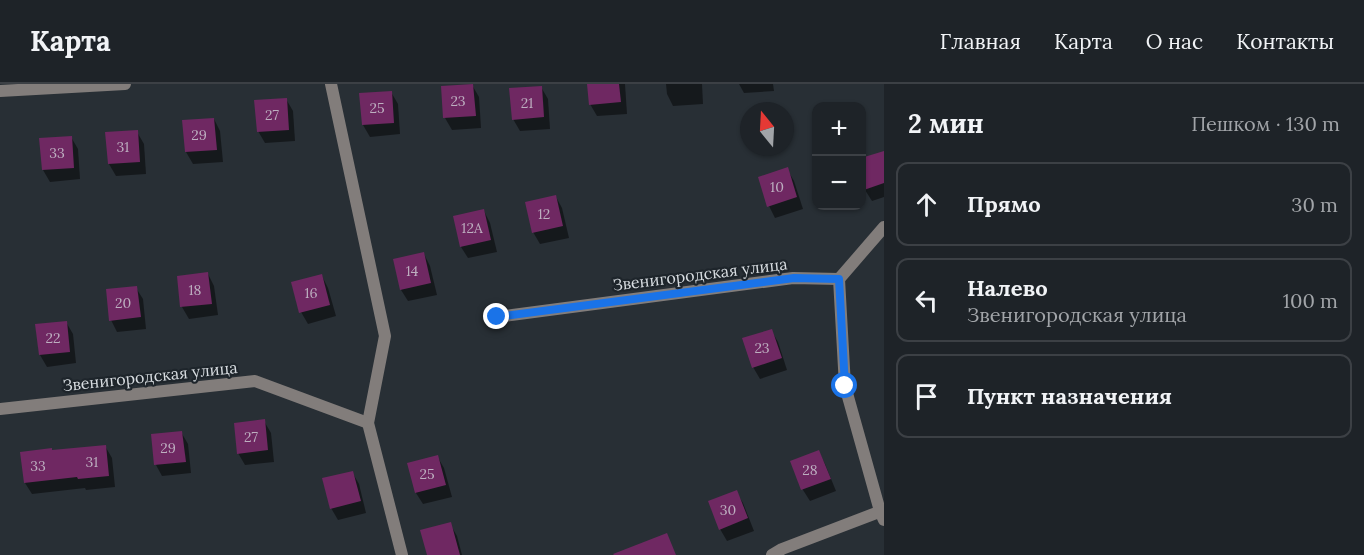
<!DOCTYPE html>
<html lang="ru">
<head>
<meta charset="utf-8">
<style>
  :root { --surface:#1e2328; --page:#2b2f34; --text:#f1f3f6; --muted:#a1a4a8; --line:#3c4045 }
  body { margin:0; font-family:Lora,serif; background:var(--page); color:var(--text) }
  .controls { position:absolute; right:18px; top:18px; display:grid; overflow:hidden; border-radius:12px; box-shadow:0 2px 4px #0004 }
  .controls button { width:54px; height:54px; display:grid; place-items:center; padding:0; border:0; border-bottom:2px solid var(--line); background:var(--surface); color:var(--text); font:30px sans-serif }
  .compass { position:absolute; left:740px; top:18px; width:54px; height:54px; border-radius:50%; background:var(--surface); box-shadow:0 2px 4px #0004; rotate:342deg }
  .stop { position:absolute; width:18px; height:18px; margin:-14px; border:4px solid #1a73e8; border-radius:50%; background:#fff }
  .stop.end { background:#1a73e8; border-color:#fff; box-shadow:0 2px 6px #0008 }
  .list { margin:0; padding:0; list-style:none }
  h2 { display:flex; justify-content:space-between; align-items:center; height:78px; margin:0; padding:0 24px; font-size:26px }
  h2 small { font-size:20px; font-weight:400; color:var(--muted) }
  .list li { display:grid; grid-template-columns:39px 1fr auto; gap:18px; align-items:center; box-sizing:border-box; height:84px; margin:0 12px 12px; padding:0 12px; border:2px solid var(--line); border-radius:12px }
  .list b { display:block; font-size:22px; white-space:nowrap }
  .list p { margin:0; font-size:20px; white-space:nowrap; color:var(--muted) }
  .list em { font-size:20px; font-style:normal; color:var(--muted) }
  .icon { flex:none; width:33px; height:33px; fill:none; stroke:currentColor; stroke-width:2; stroke-linecap:round; stroke-linejoin:round }
  .map { position:relative; flex:none; width:884px; height:471px; overflow:hidden }
  header { display:flex; align-items:center; gap:36px; box-sizing:border-box; height:84px; padding:0 30px; background:var(--surface); border-bottom:2px solid var(--line) }
  header strong { font-size:28px }
  nav { display:flex; gap:33px; margin-inline-start:auto; font-size:21px }
  main { display:flex }
  aside { flex:1; background:var(--surface) }
  .map>svg:first-child { display:block }
  .shadow { fill:#0007 }
  .building { fill:#6f2862 }
  .lines { fill:none; stroke-linecap:round; stroke-linejoin:round }
  .minor { stroke:#827d7b; stroke-width:12 }
  .route { stroke:#1a73e8; stroke-width:8 }
  .labels { text-anchor:middle; stroke-width:4.5; stroke-linejoin:round; paint-order:stroke }
  .number-label { font-size:14px; fill:#bdafc0 }
  .street-label { font-size:16px; fill:#d7dce0; stroke:#1e252b }
</style>
</head>
<body>
<header>
<strong>Карта</strong>
<nav><a>Главная</a><a>Карта</a><a>О нас</a><a>Контакты</a></nav>
</header>
<main>
<div class="map">
<svg width="884" height="471" viewBox="0 0 884 471">
  <rect width="100%" height="100%" fill="#282f35"/>
  <g class="shadow">
    <path d="M589,0H625L627,30L597,32L590,20Z"/>
    <path d="M666,0H702L703,20L673,22L667,10Z"/>
    <path d="M739,0H773L774,7L744,9Z"/>
    <path d="M472,1L479,13L481,44L452,46L445,34Z"/>
    <path d="M541,3L548,15L550,45L520,47L513,35Z"/>
    <path d="M391,8L398,20L400,50L370,53L363,41Z"/>
    <path d="M286,15L293,27L295,57L265,59L258,47Z"/>
    <path d="M214,35L220,47L223,78L193,80L186,68Z"/>
    <path d="M137,48L144,60L146,90L116,92L109,80L107,50Z"/>
    <path d="M71,53L78,65L80,95L50,98L43,86Z"/>
    <path d="M884,70V113L872,117L865,106L862,95Z"/>
    <path d="M787,85L794,97L803,125L775,134L769,122Z"/>
    <path d="M556,113L562,124L569,154L540,160L533,148Z"/>
    <path d="M484,127L490,139L497,168L468,174L461,163Z"/>
    <path d="M424,170L430,182L437,211L408,217L401,206Z"/>
    <path d="M208,190L214,202L218,231L189,235L182,223L179,193Z"/>
    <path d="M322,192L328,204L336,232L308,240L301,228Z"/>
    <path d="M136,204L143,215L146,245L117,248L111,236Z"/>
    <path d="M66,238L73,250L76,279L47,283L40,271L37,241Z"/>
    <path d="M771,246L778,258L787,286L760,295L753,283Z"/>
    <path d="M264,337L271,349L274,378L245,381L238,369Z"/>
    <path d="M181,348L188,360L191,389L162,392L156,381Z"/>
    <path d="M105,362L112,374L115,403L86,406L85,404L32,410L25,399L52,368Z"/>
    <path d="M819,368L825,380L836,407L810,417L803,406L792,378Z"/>
    <path d="M437,372L444,384L452,413L423,420L416,409L409,380Z"/>
    <path d="M352,388L359,400L366,429L338,436L331,424Z"/>
    <path d="M736,408L743,419L754,447L727,457L720,445Z"/>
    <path d="M450,440L457,452L462,471H428Z"/>
  </g>
  <g class="building">
    <path d="M473,0L476,32L443,34L441,2Z"/>
    <path d="M587,0H619L621,18L589,21Z"/>
    <path d="M542,2L544,33L512,36L509,4Z"/>
    <path d="M392,7L394,39L362,41L359,9Z"/>
    <path d="M287,14L289,46L257,48L254,16Z"/>
    <path d="M214,34L217,66L185,68L182,36Z"/>
    <path d="M138,46L140,78L108,80L105,48Z"/>
    <path d="M72,52L74,84L42,86L39,54Z"/>
    <path d="M884,67V99L861,107V74Z"/>
    <path d="M788,83L797,113L767,123L758,93Z"/>
    <path d="M556,111L563,142L532,149L525,118Z"/>
    <path d="M484,125L491,156L460,163L453,132Z"/>
    <path d="M424,168L431,199L400,206L393,175Z"/>
    <path d="M208,188L212,220L180,223L177,192Z"/>
    <path d="M322,190L330,221L299,229L291,198Z"/>
    <path d="M137,202L141,233L109,237L106,205Z"/>
    <path d="M67,237L70,268L39,271L35,240Z"/>
    <path d="M772,245L782,274L752,284L742,254Z"/>
    <path d="M265,335L268,366L237,370L234,339Z"/>
    <path d="M182,347L186,378L154,381L151,350Z"/>
    <path d="M106,361L109,392L78,395L77,393L24,399L20,368L52,364V366Z"/>
    <path d="M819,366L831,395L801,406L790,377Z"/>
    <path d="M438,371L446,401L415,409L407,379Z"/>
    <path d="M353,387L361,417L330,425L322,394Z"/>
    <path d="M737,406L748,434L719,446L708,417Z"/>
    <path d="M451,438L460,471H427L420,446Z"/>
    <path d="M667,449L676,471H614L613,470Z"/>
  </g>
  <g class="lines">
    <g class="minor">
      <path d="M331,0L385,252L368,339L402,471"/>
      <path d="M0,7L125,0"/>
      <path d="M839,195L845,302L880,427L884,436"/>
      <path d="M497,233L793,194L839,195L884,143"/>
      <path d="M0,325L255,297L368,339"/>
      <path d="M772,471L782,465L884,426"/>
    </g>
  </g>
  <g class="lines">
    <path class="route" d="M497,233L794,194L839,195L845,302"/>
  </g>
  <g class="labels">
    <g class="number-label">
      <text x="458" y="22">23</text>
      <text x="527" y="24">21</text>
      <text x="377" y="29">25</text>
      <text x="272" y="36">27</text>
      <text x="199" y="56">29</text>
      <text x="123" y="68">31</text>
      <text x="57" y="74">33</text>
      <text x="777" y="108">10</text>
      <text x="544" y="135">12</text>
      <text x="472" y="149">12А</text>
      <text x="412" y="192">14</text>
      <text x="195" y="211">18</text>
      <text x="311" y="214">16</text>
      <text x="123" y="224">20</text>
      <text x="53" y="259">22</text>
      <text x="762" y="269">23</text>
      <text x="251" y="358">27</text>
      <text x="168" y="369">29</text>
      <text x="92" y="383">31</text>
      <text x="38" y="387">33</text>
      <text x="810" y="391">28</text>
      <text x="427" y="395">25</text>
      <text x="728" y="431">30</text>
    </g>
    <g class="street-label">
      <text transform="translate(700 190) rotate(-7)" y="6">Звенигородская улица</text>
      <text transform="translate(150 292) rotate(-6)" y="6">Звенигородская улица</text>
    </g>
  </g>
</svg>
<div class="controls">
<button>+</button>
<button>−</button>
</div>
<svg class="compass" viewBox="-18 -18 36 36"><path d="M0-13l5 13h-10z" fill="#e53935"/><path d="M0 13l5-13h-10z" fill="#a1a4a8"/></svg>
<div class="stop" style="left:845px;top:302px"></div>
<div class="stop end" style="left:497px;top:233px"></div>
</div>
<aside>
<h2>2 мин<small>Пешком · 130 m</small></h2>
<ul class="list">
<li><svg class="icon" aria-label="ahead" viewBox="0 0 24 24"><path d="M12 20V5M6 11l6-6 6 6"/></svg><div><b>Прямо</b></div><em>30 m</em></li>
<li><svg class="icon" aria-label="left" viewBox="0 0 24 24"><path d="M17 20v-9H6M10 6l-5 5 5 5"/></svg><div><b>Налево</b><p>Звенигородская улица</p></div><em>100 m</em></li>
<li><svg class="icon" aria-label="arrive" viewBox="0 0 24 24"><path d="M6 21V4h12l-3 4 3 4H6"/></svg><div><b>Пункт назначения</b></div></li>
</ul>
</aside>
</main>
</body>
</html>
